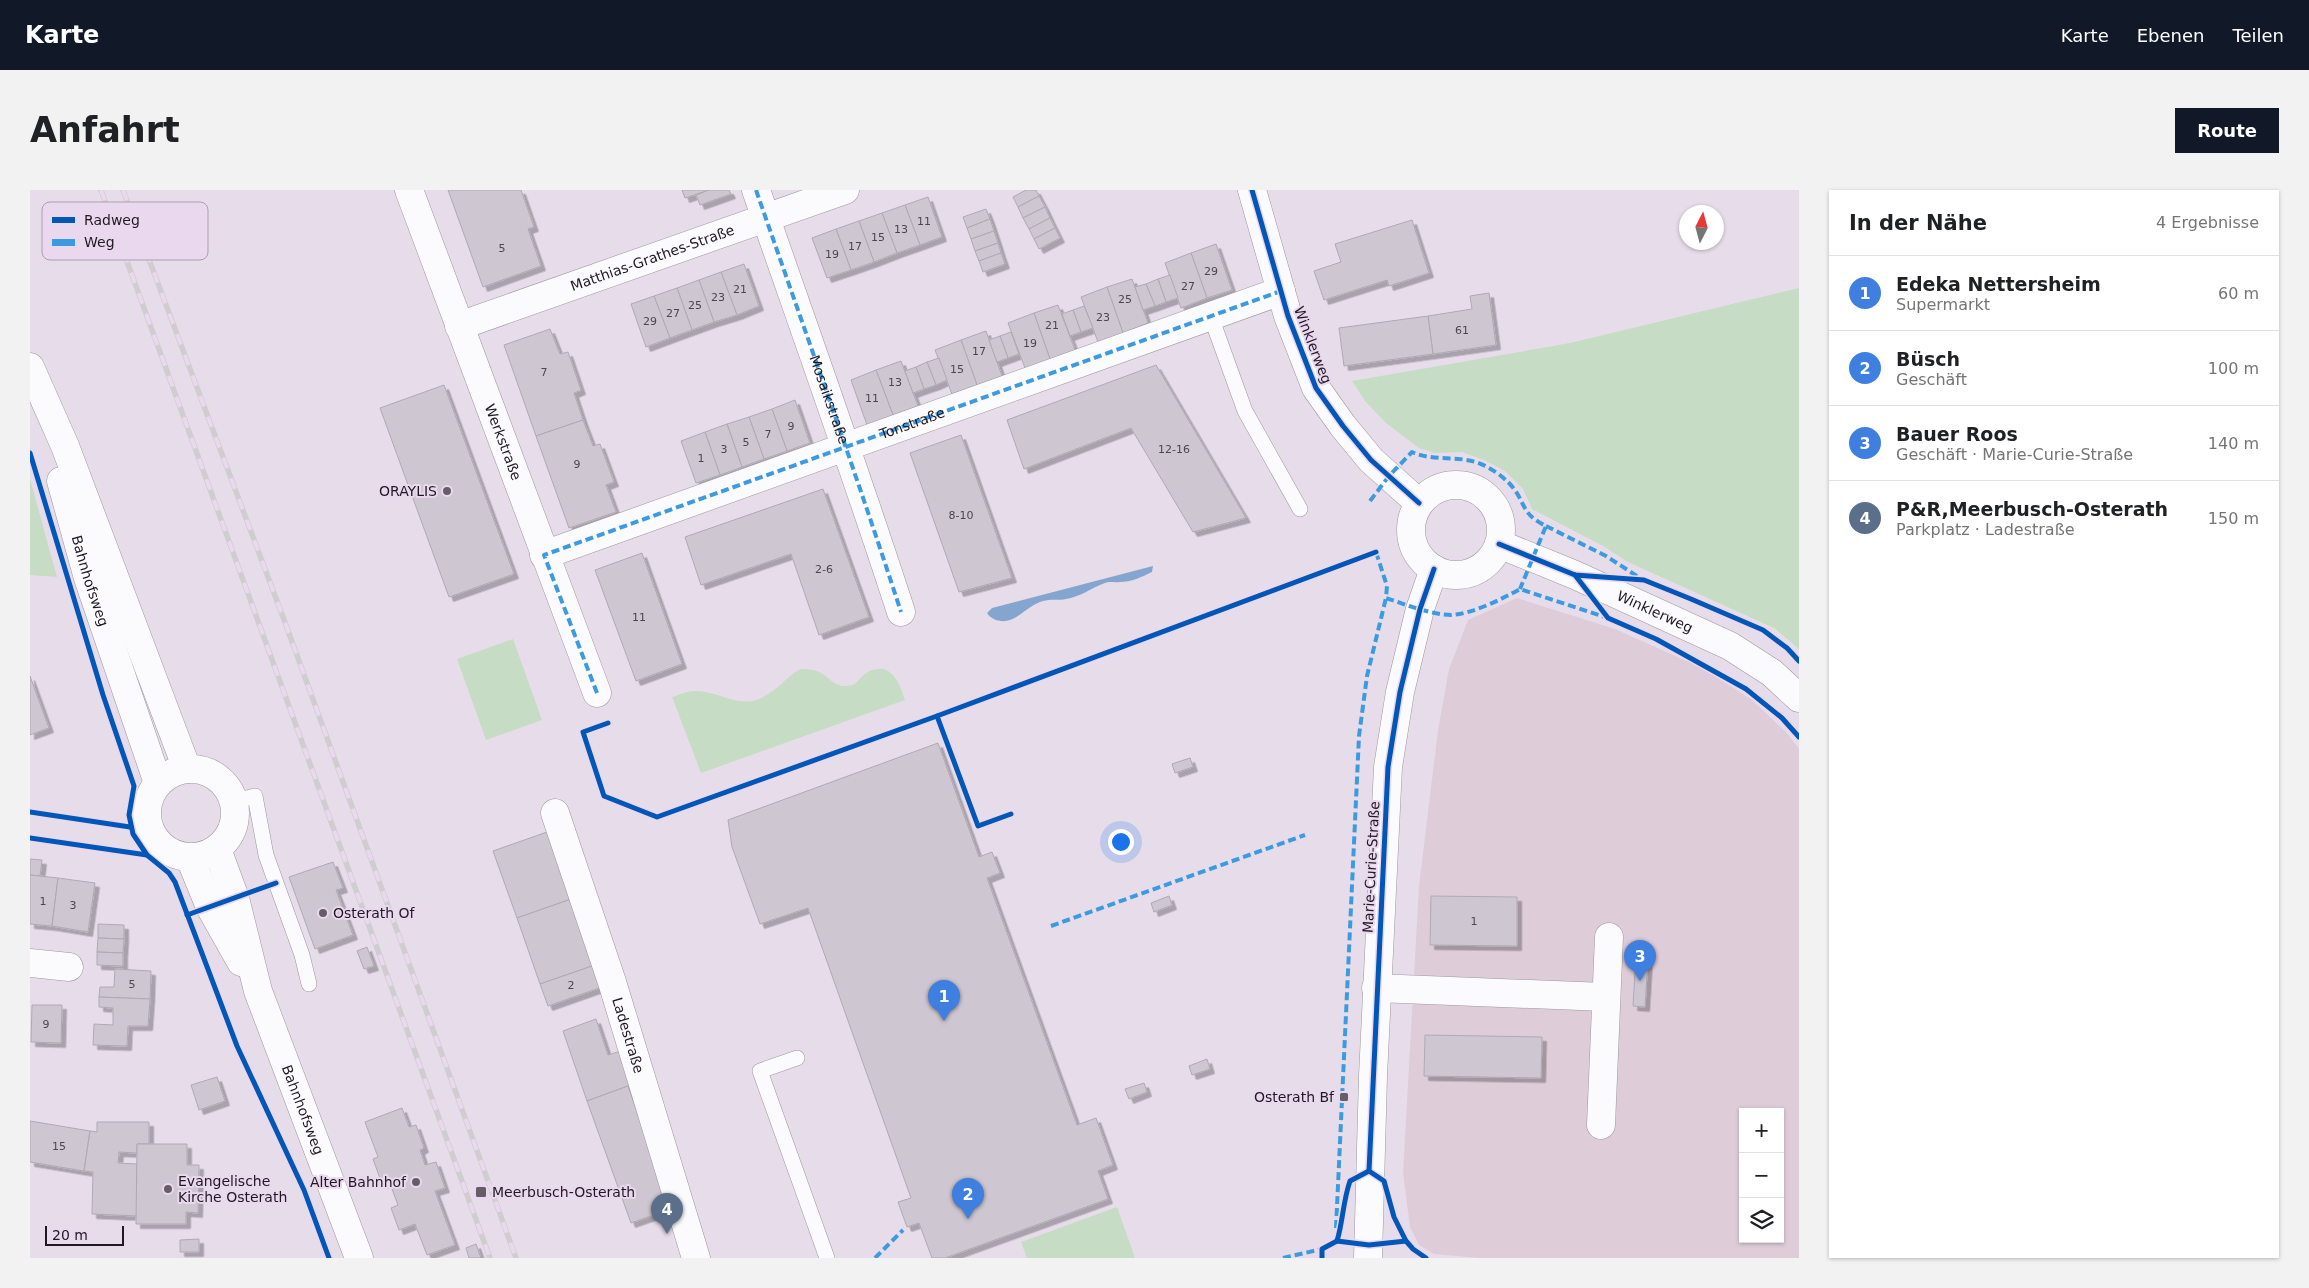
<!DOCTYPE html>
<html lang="de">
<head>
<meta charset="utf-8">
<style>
  :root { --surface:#fff; --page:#f2f2f2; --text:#202124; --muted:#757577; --line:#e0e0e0; --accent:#111827 }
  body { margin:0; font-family:"DejaVu Sans",sans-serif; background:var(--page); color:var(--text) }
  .controls { position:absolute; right:15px; bottom:15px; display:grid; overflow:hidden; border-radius:0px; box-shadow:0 1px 4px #0004 }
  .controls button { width:45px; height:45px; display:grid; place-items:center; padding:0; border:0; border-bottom:1px solid var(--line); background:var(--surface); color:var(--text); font:25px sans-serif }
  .compass { position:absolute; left:1649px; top:15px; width:45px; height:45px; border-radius:50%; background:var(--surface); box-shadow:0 1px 4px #0004; rotate:6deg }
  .scale { position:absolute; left:15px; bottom:12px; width:79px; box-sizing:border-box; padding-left:5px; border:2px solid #201921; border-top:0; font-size:14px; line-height:18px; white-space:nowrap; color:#201921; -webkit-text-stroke:4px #ead8ef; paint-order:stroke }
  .you { position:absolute; left:1090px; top:651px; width:18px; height:18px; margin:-12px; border:4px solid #fff; border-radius:50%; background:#1a73e8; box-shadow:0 0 0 8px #1a73e833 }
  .badge { display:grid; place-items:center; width:32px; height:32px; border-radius:50%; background:var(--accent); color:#fff; font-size:16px; font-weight:700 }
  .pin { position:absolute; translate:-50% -41px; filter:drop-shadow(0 1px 2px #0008) }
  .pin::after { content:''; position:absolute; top:26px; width:18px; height:15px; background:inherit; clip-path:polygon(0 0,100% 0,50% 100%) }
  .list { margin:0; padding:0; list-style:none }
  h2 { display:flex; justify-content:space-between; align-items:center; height:65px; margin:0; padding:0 20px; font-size:21px }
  h2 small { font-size:16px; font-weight:400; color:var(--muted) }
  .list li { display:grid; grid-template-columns:32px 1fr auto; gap:15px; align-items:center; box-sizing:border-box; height:75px; padding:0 20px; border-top:1px solid var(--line) }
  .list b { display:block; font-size:19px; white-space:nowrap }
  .list p { margin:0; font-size:16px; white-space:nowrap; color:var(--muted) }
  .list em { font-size:16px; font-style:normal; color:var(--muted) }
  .icon { flex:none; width:28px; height:28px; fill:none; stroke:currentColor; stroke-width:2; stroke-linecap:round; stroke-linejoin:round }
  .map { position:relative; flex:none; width:1769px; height:1068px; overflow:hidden; border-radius:0px }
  header { display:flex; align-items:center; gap:30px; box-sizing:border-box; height:70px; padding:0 25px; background:var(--accent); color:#fff }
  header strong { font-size:24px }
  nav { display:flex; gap:28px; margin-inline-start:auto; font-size:18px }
  .intro { display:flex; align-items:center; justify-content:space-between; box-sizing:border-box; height:120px; padding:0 30px }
  h1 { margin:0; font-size:35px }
  .button { padding:12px 22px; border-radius:0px; background:var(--accent); color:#fff; font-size:18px; font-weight:700 }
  main { display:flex; gap:30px; padding:0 30px }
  aside { flex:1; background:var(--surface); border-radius:0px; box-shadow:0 1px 4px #0004 }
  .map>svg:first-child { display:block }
  .commercial { fill:#decdd9; fill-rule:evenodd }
  .green { fill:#c7dcc4 }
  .water { fill:#84a5ce }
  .building { fill:#cec7d2; stroke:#afa9b4; filter:url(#shadow) }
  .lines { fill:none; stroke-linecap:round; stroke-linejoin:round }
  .service-casing { stroke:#9d969f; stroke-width:16 }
  .minor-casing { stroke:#9d969f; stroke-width:29 }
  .secondary-casing { stroke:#9d969f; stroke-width:29 }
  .service { stroke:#fbfafc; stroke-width:15 }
  .minor { stroke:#fbfafc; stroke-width:28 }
  .secondary { stroke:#fbfafc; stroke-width:28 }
  .rail-casing { stroke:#d0cdd0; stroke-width:5.5 }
  .rail { stroke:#ead8ef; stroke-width:4; stroke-dasharray:11; stroke-linecap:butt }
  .quiet { stroke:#3c9be0; stroke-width:4; stroke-dasharray:8 4; stroke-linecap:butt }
  .cycleway-casing { stroke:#ead8ef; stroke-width:8 }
  .cycleway { stroke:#0057b8; stroke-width:5 }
  .poi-dot { fill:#665e67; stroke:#ead8ef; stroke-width:2 }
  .labels { text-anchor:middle; stroke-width:4; stroke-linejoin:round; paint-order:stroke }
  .number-label { font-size:11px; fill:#4c464e }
  .street-label { font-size:14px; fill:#201921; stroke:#ead8ef }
  .poi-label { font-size:14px; fill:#201921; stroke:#ead8ef; text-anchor:end }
  .key { fill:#ead8ef; stroke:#ad9fb1; stroke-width:1 }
  .key-label { font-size:14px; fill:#201921 }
</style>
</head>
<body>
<header>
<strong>Karte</strong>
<nav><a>Karte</a><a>Ebenen</a><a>Teilen</a></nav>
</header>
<div class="intro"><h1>Anfahrt</h1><a class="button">Route</a></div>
<main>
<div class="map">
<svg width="1769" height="1068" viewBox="0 0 1769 1068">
  <defs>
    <filter id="shadow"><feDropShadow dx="4.5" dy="4.5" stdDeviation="0" flood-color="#0004"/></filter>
  </defs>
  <rect width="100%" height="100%" fill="#e7ddea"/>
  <path class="commercial" d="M1487,408L1585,439L1670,477L1721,509L1757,543L1769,559V1068H1449L1404,1064L1389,1055L1380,1037L1373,983L1389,696L1408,540L1419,479L1438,430ZM1713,922H1750V1049H1713Z"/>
  <g class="green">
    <path d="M1769,98V459L1744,438L1598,372L1573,356L1502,319L1493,299L1475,281L1454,270L1432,262L1405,263L1389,258L1356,233L1335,211L1322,191L1540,153Z"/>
    <path d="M0,289L27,387L0,385Z"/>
    <path d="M483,449L512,530L456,550L427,469Z"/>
    <path d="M770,479C777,479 783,479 789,482C798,486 803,495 813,496C829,497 827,488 838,482C861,470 870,494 875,510L671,583L642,507C649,505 657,501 664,501C687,500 707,518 729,509C745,503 756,487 770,479Z"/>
    <path d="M1087,1017L1105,1068H997L991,1052Z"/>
  </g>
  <path class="water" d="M1123,376L1122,382C1112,387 1101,392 1090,392C1084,393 1080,391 1075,393C1061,398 1050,407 1036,409C1026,411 1021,408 1010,412C999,416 991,426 980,430C972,433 961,430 957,423L962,418Z"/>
  <g class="building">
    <path d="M418,0H491L504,37L498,39L511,76L453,97Z"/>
    <path d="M652,0H679L655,8Z"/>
    <path d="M679,0H699L701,4L670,15L666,5Z"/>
    <path d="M996,0H1006L1009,6L988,17L983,7Z"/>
    <path d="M1009,6L1015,17L993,28L988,17Z"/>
    <path d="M898,7L912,47L890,55L875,15Z"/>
    <path d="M875,15L890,55L867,63L852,23Z"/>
    <path d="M1015,17L1020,28L999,39L993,28Z"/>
    <path d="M956,19L960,29L937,38L933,27Z"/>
    <path d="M852,23L867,63L844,72L829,31Z"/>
    <path d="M1020,28L1025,38L1004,49L999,39Z"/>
    <path d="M960,29L964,41L941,49L937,38Z"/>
    <path d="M1382,30L1399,83L1359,96L1357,90L1294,110L1284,81L1311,72L1305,54Z"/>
    <path d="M829,31L844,72L821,80L806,39Z"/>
    <path d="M1025,38L1030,48L1009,59L1004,49Z"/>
    <path d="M806,39L821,80L797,88L782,48Z"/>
    <path d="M964,41L968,53L945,61L941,49Z"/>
    <path d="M968,53L971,63L949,71L945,61Z"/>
    <path d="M1186,54L1202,100L1177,108L1161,63Z"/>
    <path d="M971,63L975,74L953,82L949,71Z"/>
    <path d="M1161,63L1177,108L1151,118L1135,73Z"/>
    <path d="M714,74L729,116L707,125L691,82Z"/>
    <path d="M691,82L707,125L684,132L669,90Z"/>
    <path d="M1140,85L1148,108L1136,112L1128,89Z"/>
    <path d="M1102,89L1118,133L1093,143L1077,97Z"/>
    <path d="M1128,89L1136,112L1125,116L1116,94Z"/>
    <path d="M669,90L684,132L662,140L647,98Z"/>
    <path d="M1116,94L1125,116L1113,120L1105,97Z"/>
    <path d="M1077,97L1093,143L1068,152L1051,107Z"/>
    <path d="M647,98L662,140L640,148L624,106Z"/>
    <path d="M1459,103L1466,155L1403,164L1398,126L1442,119L1440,106Z"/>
    <path d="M624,106L640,148L616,157L601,114Z"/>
    <path d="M1028,115L1045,160L1020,169L1004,123Z"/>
    <path d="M1054,116L1063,138L1051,142L1043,120Z"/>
    <path d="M1043,120L1051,142L1040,146L1032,124Z"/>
    <path d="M1004,123L1020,169L995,178L978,133Z"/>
    <path d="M1398,126L1403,164L1314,176L1309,138Z"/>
    <path d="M520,139L530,164L538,162L551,200L544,203L553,230L506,246L474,155Z"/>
    <path d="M956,141L972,186L947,195L931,150Z"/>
    <path d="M981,142L989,164L978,168L970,146Z"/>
    <path d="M970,146L978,168L967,172L959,150Z"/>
    <path d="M931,150L947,195L922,204L905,160Z"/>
    <path d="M909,168L917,190L906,195L897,172Z"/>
    <path d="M871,171L888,216L863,225L846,180Z"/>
    <path d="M897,172L906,195L894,199L886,177Z"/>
    <path d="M1126,175L1216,328L1163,342L1101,238L994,279L977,230Z"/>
    <path d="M886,177L894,199L883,203L875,181Z"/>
    <path d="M846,180L863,225L837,235L821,190Z"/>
    <path d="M414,195L484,384L419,407L350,218Z"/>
    <path d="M765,210L780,253L757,261L742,219Z"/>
    <path d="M742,219L757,261L734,269L719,227Z"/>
    <path d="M719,227L734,269L712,277L697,234Z"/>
    <path d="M553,230L563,256L570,254L584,292L576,295L586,322L539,338L506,246Z"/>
    <path d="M697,234L712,277L690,285L675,242Z"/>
    <path d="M675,242L690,285L666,293L651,251Z"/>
    <path d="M931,245L982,388L929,402L880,263Z"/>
    <path d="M793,299L839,427L789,445L761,364L671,395L655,347Z"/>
    <path d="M612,363L652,474L606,491L565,380Z"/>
    <path d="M0,486L19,538L0,545Z"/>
    <path d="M908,553L949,667L962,662L970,683L957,688L1047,935L1066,928L1083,975L1068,981L1078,1009L915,1068H902L889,1033L877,1037L868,1012L881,1008L778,718L730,734L702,657L698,630Z"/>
    <path d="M1160,568L1163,577L1145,583L1142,574Z"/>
    <path d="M520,641L544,708L487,728L463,661Z"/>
    <path d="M0,669L12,670L10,686L0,685Z"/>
    <path d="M303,672L313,698L306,700L323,745L285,759L259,687Z"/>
    <path d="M0,685L28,688L22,736L0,734Z"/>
    <path d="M28,688L65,693L58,742L22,736Z"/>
    <path d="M1139,706L1142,715L1124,722L1121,713Z"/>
    <path d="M1401,706L1487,707V756L1400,755Z"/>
    <path d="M544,708L565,775L510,794L487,728Z"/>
    <path d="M68,734L94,735V749L68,748Z"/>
    <path d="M68,748L94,749L93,763L67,762Z"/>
    <path d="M337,757L344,776L334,779L327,761Z"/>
    <path d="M67,762L93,763V776L67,775Z"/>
    <path d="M1606,766L1618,767L1615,817L1603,816Z"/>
    <path d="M565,775L572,797L518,816L510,794Z"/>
    <path d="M85,779L121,781L120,809L69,807L70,797H84Z"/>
    <path d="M69,807L120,809L118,836H98L97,856L63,855L64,834L83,835V818L69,817Z"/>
    <path d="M2,815H32L31,853L1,852Z"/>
    <path d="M566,829L578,865L594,860L606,893L557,911L533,841Z"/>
    <path d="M1395,845L1512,847L1511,888L1394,886Z"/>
    <path d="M1177,869L1180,879L1162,885L1159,876Z"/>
    <path d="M187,887L195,911L169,920L161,895Z"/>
    <path d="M1114,893L1117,902L1099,909L1095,899Z"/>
    <path d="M598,896L641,1019L601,1033L557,911Z"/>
    <path d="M372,918L379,937L386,935L394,958L390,960L395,975L406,972L415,998L405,1001L425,1055L397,1065L385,1034L369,1040L361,1018L368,1015L359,991L352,994L343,969L348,967L335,932Z"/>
    <path d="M0,931L60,941L54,981L0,972Z"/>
    <path d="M67,932H119V954H107V963L89,962L88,973L107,974V1026L62,1024L63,982L54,981L60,941L67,942Z"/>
    <path d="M107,954H157V975H169L168,1023L156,1022V1034H106Z"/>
    <path d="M169,1049V1062H150V1050Z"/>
    <path d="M446,1054L451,1068H439L436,1058Z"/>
  </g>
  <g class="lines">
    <g class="service-casing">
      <g id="service">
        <path d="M1181,127L1215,221L1270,319"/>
        <path d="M204,611L225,606L236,665L272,765L279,794"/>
        <path d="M767,868L730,881L797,1068"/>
      </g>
    </g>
    <g class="minor-casing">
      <g id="minor">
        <path id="s1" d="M379,0L567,503"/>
        <path id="s2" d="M726,0C775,141 825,280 871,422"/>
        <path d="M1222,0L1258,126L1286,198L1313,236L1341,270L1389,313"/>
        <path id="s3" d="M429,136L815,0"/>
        <circle cx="1426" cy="340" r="45"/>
        <path id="s4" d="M1469,354L1545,385L1700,456L1742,483L1769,508"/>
        <path id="s5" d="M514,365L1251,101"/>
        <path id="s6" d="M525,623L582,792L666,1068"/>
        <path d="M0,773L39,777"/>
        <path d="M1346,798L1575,807"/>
        <path d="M1571,935L1579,747"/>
        <path d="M1338,1068L1343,886L1358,577L1370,502L1390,419L1404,379"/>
      </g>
    </g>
    <g class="secondary-casing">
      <g id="secondary">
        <path d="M0,177L35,256L157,579"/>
        <path id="s7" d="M31,291L58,388L128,593"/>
        <circle cx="161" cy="623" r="44"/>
        <path id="s8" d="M187,659L205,708L228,801L329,1068"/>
        <path d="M160,668L180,717L211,772"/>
      </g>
    </g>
    <use href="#service" class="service"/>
    <use href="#minor" class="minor"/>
    <use href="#secondary" class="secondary"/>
    <g class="rail-casing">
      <g id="rail">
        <path d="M71,0L460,1068"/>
        <path d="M93,0L256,435L486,1068"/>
      </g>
    </g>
    <use href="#rail" class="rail"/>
    <g class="quiet">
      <path d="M726,0C775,141 825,280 871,422"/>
      <path d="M1340,311L1359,286L1382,262C1406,273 1433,263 1457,277C1465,281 1473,287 1479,293C1497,312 1489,323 1516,336L1490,399"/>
      <path d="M1516,336L1576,366L1610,388"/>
      <path d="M1346,362L1357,396L1356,408C1374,414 1402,425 1421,425C1442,424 1472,409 1490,399L1575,427"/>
      <path d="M567,503L514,365L1251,101"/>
      <path d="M1021,736L1275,645"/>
      <path d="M1306,1038L1329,546L1337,486L1356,408"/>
      <path d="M845,1068L873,1040"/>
      <path d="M1253,1068L1292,1059"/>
    </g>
    <g class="cycleway-casing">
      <g id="cycleway">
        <path d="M1222,0L1258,126L1286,198L1313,236L1341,270L1389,313"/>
        <path d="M0,263L73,505L104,596L99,625L103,644L117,665L139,683L145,692L207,856L274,1000L299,1068"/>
        <path d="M1469,354L1545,385L1614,390L1661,409L1733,440L1757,458L1769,471"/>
        <path d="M1545,385L1578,428L1626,449L1716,499L1752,528L1769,547"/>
        <path d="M907,526L948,636L981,624"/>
        <path d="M578,533L553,542L574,606L627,627L907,526L1346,362"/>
        <path d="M0,622L100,637"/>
        <path d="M0,648L117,665"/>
        <path d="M157,725L246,693"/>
        <path d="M1339,981L1358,577L1370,502L1390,419L1404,379"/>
        <path d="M1339,981L1354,991L1364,1027L1376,1051L1383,1059L1396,1068"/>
        <path d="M1307,1051C1313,1031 1313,1011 1320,991L1339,981"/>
        <path d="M1292,1068V1059L1307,1051L1339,1055L1376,1051"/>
      </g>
    </g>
    <use href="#cycleway" class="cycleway"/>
  </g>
  <g class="poi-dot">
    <circle cx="417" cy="301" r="5"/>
    <circle cx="293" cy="723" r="5"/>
    <rect x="1309" y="902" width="10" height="10" rx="2.5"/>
    <circle cx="386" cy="992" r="5"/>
    <circle cx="138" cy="999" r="5"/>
    <rect x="445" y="996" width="12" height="12" rx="2.5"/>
  </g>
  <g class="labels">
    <g class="number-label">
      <text x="894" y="35">11</text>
      <text x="871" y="43">13</text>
      <text x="848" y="51">15</text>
      <text x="825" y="60">17</text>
      <text x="472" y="62">5</text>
      <text x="802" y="68">19</text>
      <text x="1181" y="85">29</text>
      <text x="1158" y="100">27</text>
      <text x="710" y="103">21</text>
      <text x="688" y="111">23</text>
      <text x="1095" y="113">25</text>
      <text x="665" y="119">25</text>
      <text x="643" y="127">27</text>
      <text x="1073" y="131">23</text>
      <text x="620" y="135">29</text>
      <text x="1022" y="139">21</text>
      <text x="1432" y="144">61</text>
      <text x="1000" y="157">19</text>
      <text x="949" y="165">17</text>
      <text x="927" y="183">15</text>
      <text x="514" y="186">7</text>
      <text x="865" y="196">13</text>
      <text x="842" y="212">11</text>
      <text x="761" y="240">9</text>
      <text x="738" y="248">7</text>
      <text x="716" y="256">5</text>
      <text x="694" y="263">3</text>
      <text x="1144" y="263">12-16</text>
      <text x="671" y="272">1</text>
      <text x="547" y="278">9</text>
      <text x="931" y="329">8-10</text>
      <text x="794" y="383">2-6</text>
      <text x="609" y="431">11</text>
      <text x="13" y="715">1</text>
      <text x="43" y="719">3</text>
      <text x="1444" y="735">1</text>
      <text x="102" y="798">5</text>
      <text x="541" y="799">2</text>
      <text x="16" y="838">9</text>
      <text x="29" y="960">15</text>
    </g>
    <g class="street-label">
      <text dy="5" stroke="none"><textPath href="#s3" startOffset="205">Matthias-Grathes-Straße</textPath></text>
      <text transform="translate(1283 155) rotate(69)" y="5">Winklerweg</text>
      <text dy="5" stroke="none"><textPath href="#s2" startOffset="222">Mosaikstraße</textPath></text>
      <text dy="5" stroke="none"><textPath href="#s5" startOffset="391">Tonstraße</textPath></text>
      <text dy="5" stroke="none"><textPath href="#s1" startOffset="269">Werkstraße</textPath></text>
      <text dy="5" stroke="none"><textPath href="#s7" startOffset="104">Bahnhofsweg</textPath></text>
      <text dy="5" stroke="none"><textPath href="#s4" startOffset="170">Winklerweg</textPath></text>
      <text transform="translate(1341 677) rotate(-87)" y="5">Marie-Curie-Straße</text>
      <text dy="5" stroke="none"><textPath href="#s6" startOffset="234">Ladestraße</textPath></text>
      <text dy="5" stroke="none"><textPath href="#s8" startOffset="275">Bahnhofsweg</textPath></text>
    </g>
    <g class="poi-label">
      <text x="407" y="306">ORAYLIS</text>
      <text x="303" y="728" text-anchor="start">Osterath Of</text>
      <text x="1304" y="912">Osterath Bf</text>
      <text x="148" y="996" text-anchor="start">Evangelische<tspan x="148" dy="16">Kirche Osterath</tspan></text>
      <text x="376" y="997">Alter Bahnhof</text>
      <text x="462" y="1007" text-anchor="start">Meerbusch-Osterath</text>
    </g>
  </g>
  <rect x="12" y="12" width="166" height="58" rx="8" class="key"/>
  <rect x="22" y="27" width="23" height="6" fill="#0057b8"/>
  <rect x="22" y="49" width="23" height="7" fill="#3c9be0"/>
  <g class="key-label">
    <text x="54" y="35">Radweg</text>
    <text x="54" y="57">Weg</text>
  </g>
</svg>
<div class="controls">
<button>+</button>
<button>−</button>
<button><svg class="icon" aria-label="layers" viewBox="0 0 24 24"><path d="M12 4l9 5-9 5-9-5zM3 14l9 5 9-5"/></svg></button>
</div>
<svg class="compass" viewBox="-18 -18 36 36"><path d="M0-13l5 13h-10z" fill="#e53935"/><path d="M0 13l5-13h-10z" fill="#757577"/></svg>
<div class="scale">20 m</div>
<div class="you"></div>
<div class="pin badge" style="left:914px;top:831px;background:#3f7fe0">1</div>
<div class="pin badge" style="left:938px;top:1029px;background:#3f7fe0">2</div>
<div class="pin badge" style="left:1610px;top:791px;background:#3f7fe0">3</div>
<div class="pin badge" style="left:637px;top:1044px;background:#5c6f8a">4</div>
</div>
<aside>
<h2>In der Nähe<small>4 Ergebnisse</small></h2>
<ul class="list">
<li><span class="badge" style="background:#3f7fe0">1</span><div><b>Edeka Nettersheim</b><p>Supermarkt</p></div><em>60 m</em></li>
<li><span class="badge" style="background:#3f7fe0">2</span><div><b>Büsch</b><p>Geschäft</p></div><em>100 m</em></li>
<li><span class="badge" style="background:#3f7fe0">3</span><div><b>Bauer Roos</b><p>Geschäft · Marie-Curie-Straße</p></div><em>140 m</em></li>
<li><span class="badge" style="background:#5c6f8a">4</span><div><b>P&amp;R,Meerbusch-Osterath</b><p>Parkplatz · Ladestraße</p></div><em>150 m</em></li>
</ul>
</aside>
</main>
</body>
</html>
